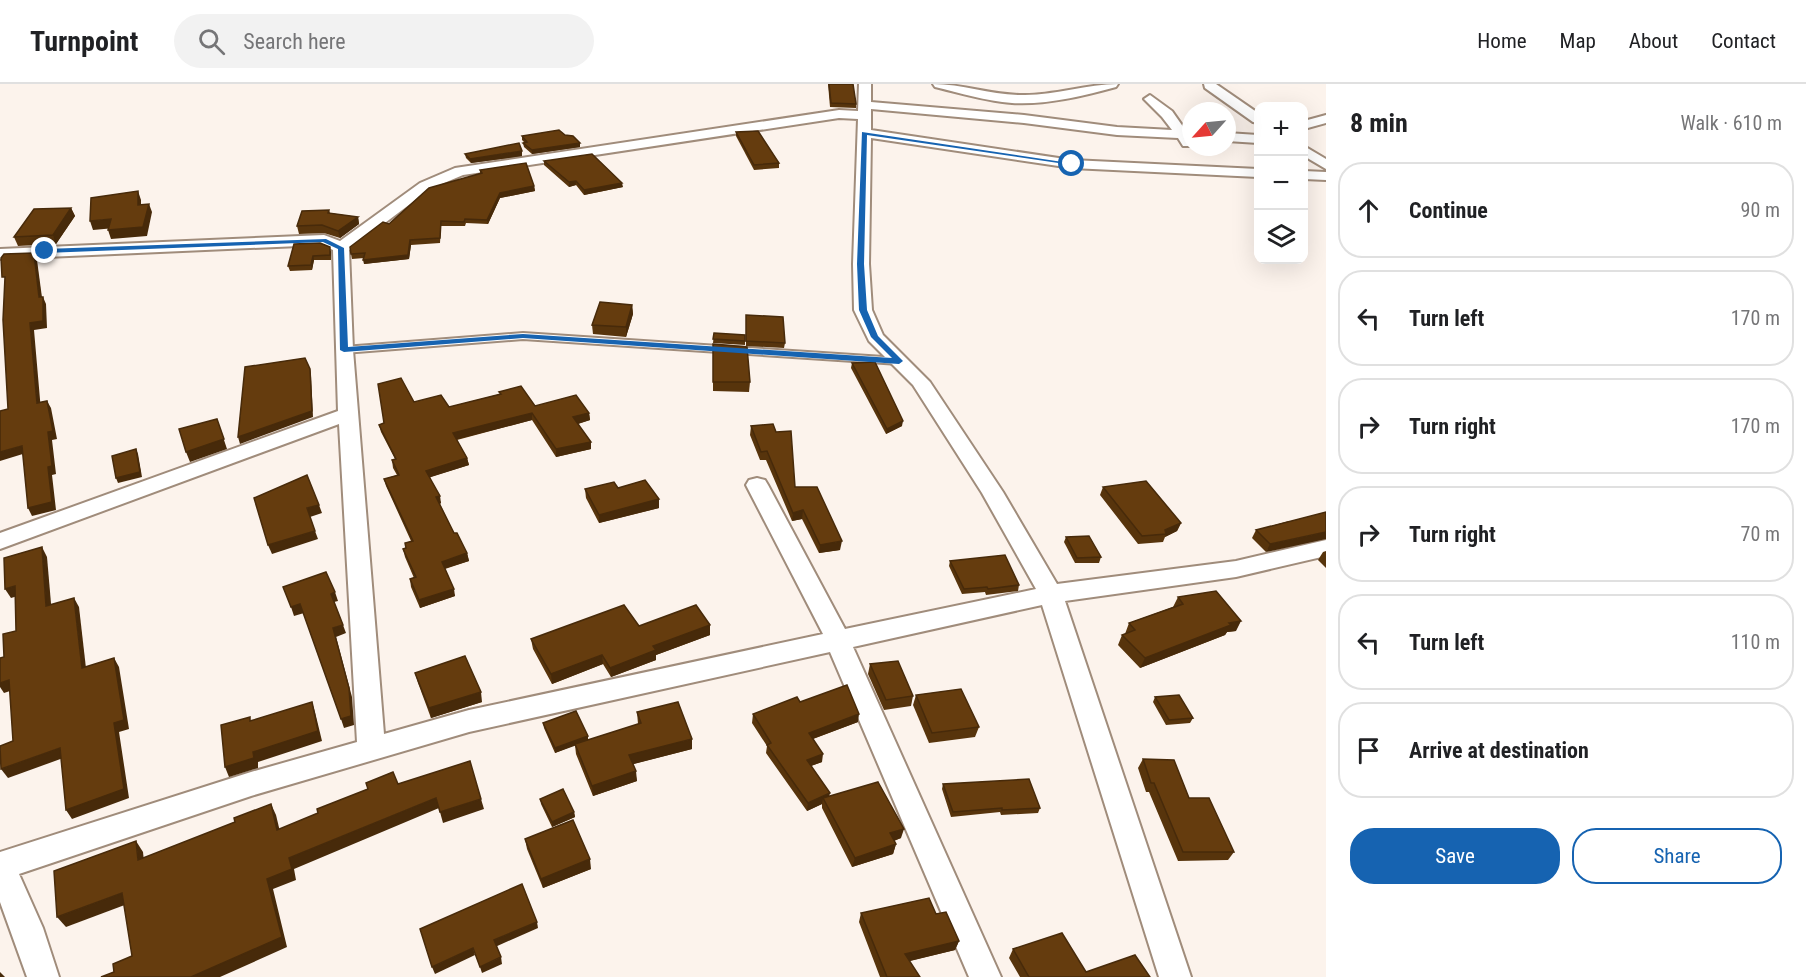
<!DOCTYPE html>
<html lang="en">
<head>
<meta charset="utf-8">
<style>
  :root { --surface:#fff; --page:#f2f2f2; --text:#202124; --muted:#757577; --line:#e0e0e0; --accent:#1663b1 }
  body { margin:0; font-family:"Roboto Condensed",sans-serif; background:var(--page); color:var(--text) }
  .controls { position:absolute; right:18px; top:18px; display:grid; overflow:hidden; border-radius:12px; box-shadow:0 6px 24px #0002 }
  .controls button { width:54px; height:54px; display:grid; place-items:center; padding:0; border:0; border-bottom:2px solid var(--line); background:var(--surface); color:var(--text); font:30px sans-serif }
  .compass { position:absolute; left:1182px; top:18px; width:54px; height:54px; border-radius:50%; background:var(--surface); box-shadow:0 6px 24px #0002; rotate:243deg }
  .stop { position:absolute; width:18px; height:18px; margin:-14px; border:4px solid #1663b1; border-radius:50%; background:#fff }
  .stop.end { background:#1663b1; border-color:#fff; box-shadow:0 2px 6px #0008 }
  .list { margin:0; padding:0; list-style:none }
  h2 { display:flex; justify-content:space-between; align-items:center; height:78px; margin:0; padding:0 24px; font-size:26px }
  h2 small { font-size:20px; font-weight:400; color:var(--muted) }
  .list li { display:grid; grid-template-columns:39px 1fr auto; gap:18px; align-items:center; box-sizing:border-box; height:96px; margin:0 12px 12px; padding:0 12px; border:2px solid var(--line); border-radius:24px }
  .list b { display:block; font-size:22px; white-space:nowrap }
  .list em { font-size:20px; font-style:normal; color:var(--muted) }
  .actions { display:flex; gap:12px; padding:18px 24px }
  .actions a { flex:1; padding:14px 0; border:2px solid var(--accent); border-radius:24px; text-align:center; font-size:21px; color:var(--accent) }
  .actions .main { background:var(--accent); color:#fff }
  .icon { flex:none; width:33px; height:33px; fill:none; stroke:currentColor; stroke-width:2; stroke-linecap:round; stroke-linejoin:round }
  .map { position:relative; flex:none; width:1326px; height:893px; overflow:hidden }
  header { display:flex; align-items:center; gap:36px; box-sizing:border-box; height:84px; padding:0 30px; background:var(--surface); border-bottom:2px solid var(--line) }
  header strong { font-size:28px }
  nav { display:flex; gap:33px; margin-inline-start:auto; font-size:21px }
  .search { width:420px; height:54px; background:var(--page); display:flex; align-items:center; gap:15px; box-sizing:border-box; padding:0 21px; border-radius:33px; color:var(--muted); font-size:22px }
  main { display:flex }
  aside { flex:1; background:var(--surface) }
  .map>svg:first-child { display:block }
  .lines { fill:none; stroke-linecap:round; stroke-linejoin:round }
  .service-casing { stroke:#a08c7b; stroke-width:4 }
  .minor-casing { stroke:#a08c7b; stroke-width:4 }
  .service { fill:#fff; fill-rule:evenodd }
  .minor { fill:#fff; fill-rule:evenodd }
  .wall { fill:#57340c }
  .shaded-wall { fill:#472a0a }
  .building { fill:#653c0e; stroke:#472a0a; stroke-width:1.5 }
  .route { fill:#1663b1 }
</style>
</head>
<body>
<header>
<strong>Turnpoint</strong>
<div class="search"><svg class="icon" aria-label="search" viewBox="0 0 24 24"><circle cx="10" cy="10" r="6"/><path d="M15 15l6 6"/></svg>Search here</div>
<nav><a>Home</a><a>Map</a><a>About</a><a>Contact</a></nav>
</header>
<main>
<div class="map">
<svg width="1326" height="893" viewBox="0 0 1326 893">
  <rect width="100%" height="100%" fill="#fcf3ec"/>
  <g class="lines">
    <g class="service-casing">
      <path id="service" d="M523,249L899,274L903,277L899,280L523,255L344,269L340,266L344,263Z"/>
    </g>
    <g class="minor-casing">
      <g id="minor">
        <path d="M859,0H871V18L1024,31L1117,43L1172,46L1162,33L1144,15L1150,11L1172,27L1186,47H1191V62H1183L1178,54L1117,51L1024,39L871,25V46L1072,76L1258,85V93L1072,84L871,54L869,180L872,226L883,251L930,298L1003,408L1057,500L1236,477L1326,456V472L1236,493L1065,517L1191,893H1159L1042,521L853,563L1001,893H969L830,568L469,648L251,712L19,790L43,844L59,893H27L0,818V768L251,688L357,658L339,340L0,465V449L338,327L333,166L322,161L0,175V165L324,151L340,157L420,99L455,84L839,26L858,27ZM839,34L858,35L853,180L854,226L869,257L913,301L982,409L1036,505L845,545L768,401L765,396L757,394L749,396L746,401L823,550L469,626L384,650L353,266L349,166L430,105L463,91Z"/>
        <path d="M933,0C964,0 994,12 1025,11C1057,11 1087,0 1118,0L1116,3C1083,12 1047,21 1012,19C986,17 960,9 935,3Z"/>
        <path d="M1204,0H1216L1258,29V39L1253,38L1205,4Z"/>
        <path d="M1326,31V39L1304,45V37Z"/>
        <path d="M1227,49L1258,51V59L1227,57Z"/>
        <path d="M1304,62L1326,75V85L1304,72Z"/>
        <path d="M1304,87L1326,88V96L1304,95Z"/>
      </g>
    </g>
    <use href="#service" class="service"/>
    <use href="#minor" class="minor"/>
  </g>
  <g class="wall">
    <path d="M828,0H853L856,20V24L830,23Z"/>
    <path d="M736,48L779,79V84L754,86L736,52Z"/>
    <path d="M565,51L580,59V63L532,70L524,63L523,59L524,58L522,56V52Z"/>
    <path d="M465,70L522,72L471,79L466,74Z"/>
    <path d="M544,77L623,103L584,111L576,101L569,103L544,81Z"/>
    <path d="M480,86L534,102L535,107L500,114L488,140L466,139L465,142H441L440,159L411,161L409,175L364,180V174L352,175L351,170L389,140L480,89Z"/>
    <path d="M71,124L75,132L56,160L18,162L14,153Z"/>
    <path d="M329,126L330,129L358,133L359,140L340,154L324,149L299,150L297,142Z"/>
    <path d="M294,160L331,167V176H314L312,186L290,187L288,182Z"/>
    <path d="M632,221L633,230L626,253L593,250L592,241Z"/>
    <path d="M746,231L785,259L784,264L746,262Z"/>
    <path d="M714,249L745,257V261L713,259Z"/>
    <path d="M713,260L750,298L749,308L713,307Z"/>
    <path d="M852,279L902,342L886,350L851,284Z"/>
    <path d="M499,308L535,322L589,329L590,336L578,340L591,358V365L556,373L532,336L457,356L467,374L469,381L430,393L441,419L440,420L454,449L467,469L469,477L445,485L455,512L420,524L411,503L410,495L414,494L405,473L403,465L406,464L405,459L411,457L386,402L384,395L397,391L393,384L392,376L395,375L381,348L379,341L384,339L414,318L449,323L500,310Z"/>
    <path d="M751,342L795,403L840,466L819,469L802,435L792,437L766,376H760L750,351Z"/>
    <path d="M1103,403L1181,439L1177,447L1165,453L1163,458L1138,460L1100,411Z"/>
    <path d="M618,404L659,424L599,439L586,414L585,405Z"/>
    <path d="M1289,437L1266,468L1252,454L1256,446Z"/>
    <path d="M1066,453L1101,473L1099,479H1075L1064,458Z"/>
    <path d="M1326,467V484L1318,476L1323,468Z"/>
    <path d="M950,477L1019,501L1018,507L986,511L985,508L962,510L949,482Z"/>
    <path d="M1178,513L1236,547L1227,548L1225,551L1140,584L1118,561L1122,551L1125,550L1129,539L1173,523Z"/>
    <path d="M710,541V551L656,571V576L611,593L603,580L552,600L533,565L531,555L639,542Z"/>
    <path d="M870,580L913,612L911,622L884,626L868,590Z"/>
    <path d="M415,589L482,618L431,634L418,599Z"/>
    <path d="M916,611L979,643L975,653L929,659L913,621Z"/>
    <path d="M1155,613L1193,634L1190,639L1166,641L1153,618Z"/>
    <path d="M800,618L858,638L813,655L822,678L811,682L829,712L901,754L894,757L896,760L893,770L852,783L822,724V720L807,727L766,669L767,662L752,639L753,630Z"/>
    <path d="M637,628L692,665L633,680L637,697L593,712L576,670L575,661L555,669L544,644L543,639L588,652V656L638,640Z"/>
    <path d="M1143,675L1189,714L1234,768L1228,776L1178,777L1149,708H1146L1138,684Z"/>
    <path d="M943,700L1040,724L1038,729L1001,731L1000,728L951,733L942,705Z"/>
    <path d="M540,715L574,728L575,733L552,743L541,720Z"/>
    <path d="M525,755L591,785L543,804L527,765Z"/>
    <path d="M861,829L936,830L959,857L955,866L909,877L920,893H880L859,838Z"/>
    <path d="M1013,865L1086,888L1150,893H1020L1009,874Z"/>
  </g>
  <g class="shaded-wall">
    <path d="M580,59V63L532,70V66Z"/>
    <path d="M522,67V72L471,79L470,75Z"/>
    <path d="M576,97V101L569,103V98Z"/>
    <path d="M622,99L623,103L584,111V106Z"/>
    <path d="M534,102L535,107L500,114L488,140L487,136L500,109Z"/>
    <path d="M138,107L141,116V130L138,121Z"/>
    <path d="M149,120L152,128L147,152L111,155L108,146Z"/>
    <path d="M71,124L75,132L56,160L53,151Z"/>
    <path d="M358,133L359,140L340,154L338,147Z"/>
    <path d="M111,135L115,144L93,146L90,137Z"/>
    <path d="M410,156L411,161L409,175L364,180L363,176Z"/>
    <path d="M34,169L37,176L43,221L39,213Z"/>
    <path d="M313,172L314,176L312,186L311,181Z"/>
    <path d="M43,213L46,220L47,244L34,246L41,327L37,319L30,239Z"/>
    <path d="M632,221L633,230L626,253V243Z"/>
    <path d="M310,285L311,292L313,333L240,360L238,353Z"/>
    <path d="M47,317L51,324L57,355L52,356L56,390L52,391L56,426L32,432L28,424L48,383Z"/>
    <path d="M532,329V336L454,356L453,349Z"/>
    <path d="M589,329L590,336L574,341L573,333Z"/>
    <path d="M217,335L227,365L190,378L186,368Z"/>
    <path d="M903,337L902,342L886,350L887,345Z"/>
    <path d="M591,358V365L556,373V365Z"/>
    <path d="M22,362L26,369L0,377V368Z"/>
    <path d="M136,365L138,370L142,393L118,399L116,394Z"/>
    <path d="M467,374L469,381L428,394L426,387Z"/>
    <path d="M440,412L441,419L438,420L436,413Z"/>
    <path d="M659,415V424L599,439V431Z"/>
    <path d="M319,421L322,429L310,433L307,424Z"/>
    <path d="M803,426L802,435L792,437L793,429Z"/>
    <path d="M1181,439L1177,447L1165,453L1166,450L1165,446Z"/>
    <path d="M315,447L318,455L272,470L268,461Z"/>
    <path d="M1326,448V455L1266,468L1270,460Z"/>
    <path d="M842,457L840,466L819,469L820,461Z"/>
    <path d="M42,463L47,473L52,531L46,522Z"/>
    <path d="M467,469L469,477L443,485L442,478Z"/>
    <path d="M15,502L21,511L11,514L5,505Z"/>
    <path d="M454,505L455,512L420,524L419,516Z"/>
    <path d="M335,508L338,517L334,518L331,510Z"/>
    <path d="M74,514L79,523L87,593L82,584Z"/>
    <path d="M300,520L304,529L294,532L291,523Z"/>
    <path d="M1241,537L1236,547L1227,548L1225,551L1140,584L1145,574L1229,539Z"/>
    <path d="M343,541L346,549L336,553L352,613L354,641L344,644L341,635L333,544Z"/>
    <path d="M710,541V551L656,571V576L611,593L610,584L653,562Z"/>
    <path d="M602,571L603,580L552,600L551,590Z"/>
    <path d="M114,574L119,583L129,645L119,648L129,714L72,735L66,726L114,639Z"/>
    <path d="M9,596L16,605L4,609L0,603V599Z"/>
    <path d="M481,608L482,618L431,634L429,624Z"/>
    <path d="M312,618L315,628L322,657L258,678V684L229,693L225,683L253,668Z"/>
    <path d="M859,630L858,638L807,657L809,649Z"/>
    <path d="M588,652V657L555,669V664Z"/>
    <path d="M692,655V665L630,681L629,671Z"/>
    <path d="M60,664L66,673L8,694L1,685Z"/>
    <path d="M823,670L822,678L805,684L807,676Z"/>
    <path d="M636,687L637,697L593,712L592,702Z"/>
    <path d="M830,709L828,717L823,714L822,720L807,727L808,719Z"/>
    <path d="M436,714L439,724L294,785L296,796L273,805L287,863L220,893H191L267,795L289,774Z"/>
    <path d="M481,715L484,725L443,739L440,728Z"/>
    <path d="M271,720L276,731L282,756L277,746Z"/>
    <path d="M574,728L575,733L552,743V738Z"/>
    <path d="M904,745L901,754L887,759L890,749Z"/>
    <path d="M136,757L143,768L145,787L138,776Z"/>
    <path d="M896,760L893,770L852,783L855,774Z"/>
    <path d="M590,775L591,785L543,804L541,795Z"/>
    <path d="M122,809L130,819L66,843L57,833Z"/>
    <path d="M537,838L538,844L495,863L494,856Z"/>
    <path d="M959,857L955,866L902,879L905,870Z"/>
    <path d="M473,864L475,871L435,890L432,883Z"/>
    <path d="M501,873L502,880L482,889L480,883Z"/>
    <path d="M0,888L5,893H0Z"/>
  </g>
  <g class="building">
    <path d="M829,0H853L856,20L831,19Z"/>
    <path d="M559,46L565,51L573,52L580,59L532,66L523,59L527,58L522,52Z"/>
    <path d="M758,47L779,79L754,81L736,48Z"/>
    <path d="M519,59L522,67L470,75L465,70Z"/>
    <path d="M592,70L622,99L584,106L576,97L569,98L544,77Z"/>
    <path d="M526,79L534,102L500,109L487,136L465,135L464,138L441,137L440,154L410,156L408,171L363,176L365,169L351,170L350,163L383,138L389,140L429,104L482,89L480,86Z"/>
    <path d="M138,107V121L149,120L143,143L108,146L111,135L90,137L91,114Z"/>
    <path d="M71,124L53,151L14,153L34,125Z"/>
    <path d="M329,126L328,129L358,133L338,147L322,141L297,142L302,127Z"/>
    <path d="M320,159L330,163V171L313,172L311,181L288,182L294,160Z"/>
    <path d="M34,169L39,213H43V237L30,239L37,319L47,317L53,347L48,348L52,382L48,383L52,418L28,424L22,362L0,368V327L8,325L3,236L5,193H2L1,174L4,170Z"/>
    <path d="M600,218L632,221L626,243L592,241Z"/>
    <path d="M746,231L783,233L785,259L746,257Z"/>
    <path d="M714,249L745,251V257L713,255Z"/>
    <path d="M713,260L747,263L750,298H713Z"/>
    <path d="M305,274L310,285L312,327L238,353L245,283Z"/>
    <path d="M875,278L903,337L887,345L852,279Z"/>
    <path d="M401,294L414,318L441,311L449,323L501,310L499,308L521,302L535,322L576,311L589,329L573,333L591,358L556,365L532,329L453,349L467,374L426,387L440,412L436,413L454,449H457L467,469L442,478L454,505L419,516L410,495L416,493L403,465L406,464L405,459L413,457L384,395L399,391L392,376L396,375L379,341L384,339L378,300Z"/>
    <path d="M217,335L224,355L186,368L179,345Z"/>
    <path d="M773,340L776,348L791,347L795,403H817L842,457L820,461L803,426L793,429L767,367L761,368L751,342Z"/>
    <path d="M136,365L140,388L116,394L112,372Z"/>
    <path d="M307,391L319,421L307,424L315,447L268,461L254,414Z"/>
    <path d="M645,396L659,415L599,431L585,405L614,398L618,404Z"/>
    <path d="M1146,397L1181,439L1165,446L1166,450L1142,452L1103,403Z"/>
    <path d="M1326,428V448L1270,460L1256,446Z"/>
    <path d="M1089,452L1101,473L1077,474L1066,453Z"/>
    <path d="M42,463L46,522L74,514L82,584L114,574L124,636L114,639L124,705L66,726L60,664L1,685L0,662L13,657L9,596L0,599V574L4,573L3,550L16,547L15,502L5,505L4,474Z"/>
    <path d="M1005,471L1019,501L988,505L987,503L964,505L950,477Z"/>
    <path d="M326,488L335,508L331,510L343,541L333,544L349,604L351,632L341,635L300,520L291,523L283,503Z"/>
    <path d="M1216,507L1241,537L1229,539L1231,541L1145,574L1122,551L1135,546L1129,539L1183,520L1178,513Z"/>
    <path d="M624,521L639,542L696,521L710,541L653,562L656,566L610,584L602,571L551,590L531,555Z"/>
    <path d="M465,572L481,608L429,624L415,589Z"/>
    <path d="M898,577L913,612L886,616L870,580Z"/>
    <path d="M847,601L859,630L809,649L823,670L807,676L830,709L808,719L767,661L771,659L753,630L797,613L800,618Z"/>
    <path d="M961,605L979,643L932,649L916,611Z"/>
    <path d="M1179,611L1193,634L1169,636L1155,613Z"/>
    <path d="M312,618L318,647L253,668L254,674L225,683L221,641L250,633V637Z"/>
    <path d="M678,618L692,655L629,671L636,687L592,702L575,660L641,639L637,628Z"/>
    <path d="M576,627L588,652L555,664L543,639Z"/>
    <path d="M1143,675L1174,676L1189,714H1209L1234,768H1183L1154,699H1151Z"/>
    <path d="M470,677L481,715L440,728L436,714L289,774L292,785L267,795L282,853L191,893H101L114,888L113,880L132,872L122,809L57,833L54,787L136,757L138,776L235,738L234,734L271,720L277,746L318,729L317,725L368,705L366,699L393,688L398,700Z"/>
    <path d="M1029,695L1040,724L1002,726V724L953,728L943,700Z"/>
    <path d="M878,698L904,745L890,749L896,760L855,774L823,714Z"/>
    <path d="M563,705L574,728L552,738L540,715Z"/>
    <path d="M573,736L590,775L541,795L525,755Z"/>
    <path d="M522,800L537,838L494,856L501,873L480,883L473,864L432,883L420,845Z"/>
    <path d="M929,814L936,830L946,828L959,857L905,870L920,893H887L861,829Z"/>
    <path d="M1062,849L1086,888L1135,871L1150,893H1029L1013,865Z"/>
  </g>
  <path class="route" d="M862,48L1076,80L1072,81L867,51L864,180L867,226L878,252L903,277L899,280L523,254L344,268L340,266L338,165L323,158L45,169L41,167L45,165L326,155L344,164L348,263L523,250L892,274L871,253L859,226L857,180Z"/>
</svg>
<div class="controls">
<button>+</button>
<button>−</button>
<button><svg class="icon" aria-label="layers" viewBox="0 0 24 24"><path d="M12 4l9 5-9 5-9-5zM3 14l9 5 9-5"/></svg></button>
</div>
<svg class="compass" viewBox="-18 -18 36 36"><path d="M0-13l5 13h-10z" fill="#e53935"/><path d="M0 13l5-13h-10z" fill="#757577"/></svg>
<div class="stop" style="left:1072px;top:80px"></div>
<div class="stop end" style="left:45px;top:167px"></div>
</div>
<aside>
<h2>8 min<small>Walk · 610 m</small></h2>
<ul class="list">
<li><svg class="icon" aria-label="ahead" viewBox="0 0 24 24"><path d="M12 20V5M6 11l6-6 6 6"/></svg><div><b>Continue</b></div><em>90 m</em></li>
<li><svg class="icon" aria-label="left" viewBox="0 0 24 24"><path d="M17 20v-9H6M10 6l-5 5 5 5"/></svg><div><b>Turn left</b></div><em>170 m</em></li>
<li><svg class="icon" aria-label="right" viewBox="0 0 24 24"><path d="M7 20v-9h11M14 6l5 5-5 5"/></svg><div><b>Turn right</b></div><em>170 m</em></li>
<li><svg class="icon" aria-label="right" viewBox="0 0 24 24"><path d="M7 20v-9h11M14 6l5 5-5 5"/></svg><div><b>Turn right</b></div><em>70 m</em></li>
<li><svg class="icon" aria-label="left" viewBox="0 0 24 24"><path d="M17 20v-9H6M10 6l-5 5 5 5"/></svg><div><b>Turn left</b></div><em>110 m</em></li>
<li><svg class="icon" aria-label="arrive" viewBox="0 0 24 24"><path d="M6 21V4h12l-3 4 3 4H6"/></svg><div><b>Arrive at destination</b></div></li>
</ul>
<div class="actions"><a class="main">Save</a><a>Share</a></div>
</aside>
</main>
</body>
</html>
